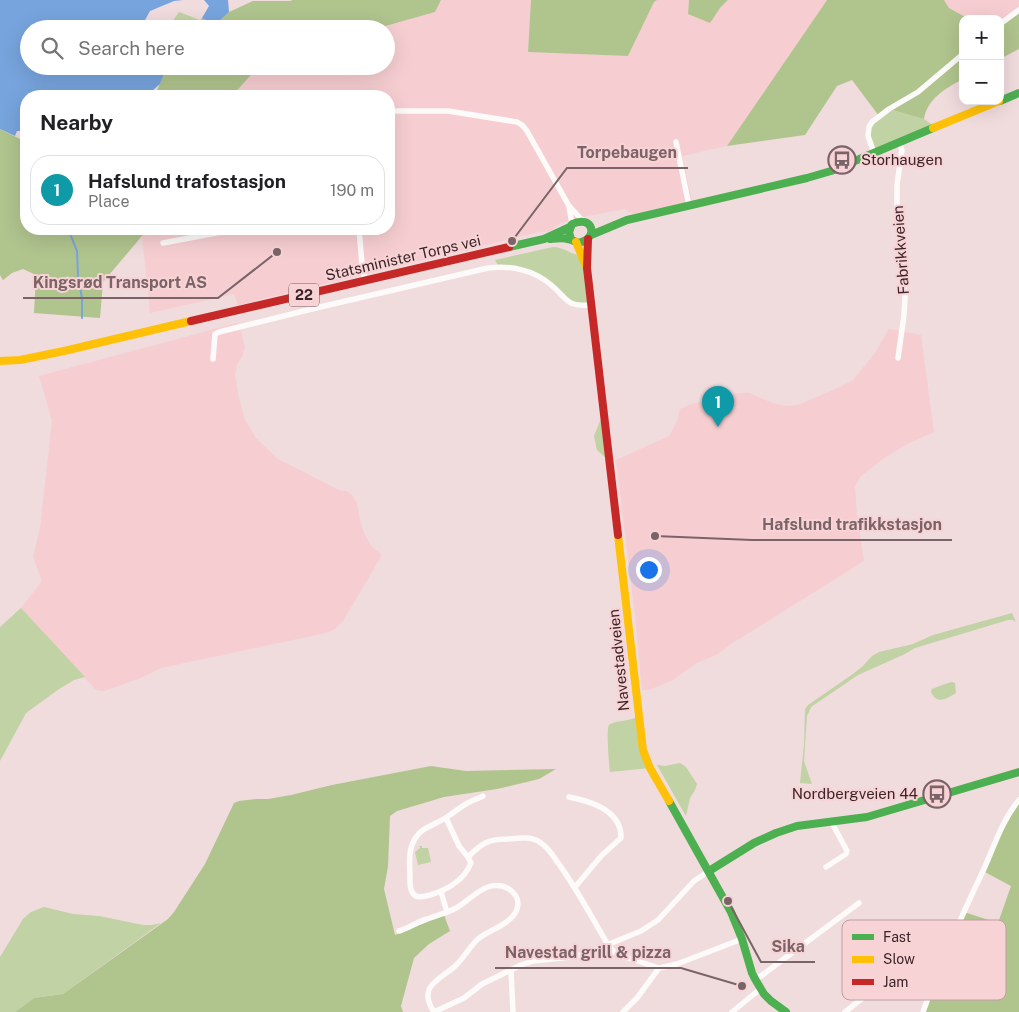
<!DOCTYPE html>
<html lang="en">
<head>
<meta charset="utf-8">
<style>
  :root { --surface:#fff; --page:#f2f2f2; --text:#202124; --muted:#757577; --line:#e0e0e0; --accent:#7a6467 }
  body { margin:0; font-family:"Public Sans",sans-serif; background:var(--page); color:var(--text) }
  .controls { position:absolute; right:15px; top:15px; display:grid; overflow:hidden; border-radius:10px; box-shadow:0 5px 20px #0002 }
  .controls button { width:45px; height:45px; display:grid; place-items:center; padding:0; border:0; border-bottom:1px solid var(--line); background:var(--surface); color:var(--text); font:25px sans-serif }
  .you { position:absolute; left:648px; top:569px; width:18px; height:18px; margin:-12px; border:4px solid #fff; border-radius:50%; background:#1a73e8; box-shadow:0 0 0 8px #1a73e833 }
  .badge { display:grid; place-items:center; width:32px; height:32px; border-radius:50%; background:var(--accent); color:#fff; font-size:16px; font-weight:700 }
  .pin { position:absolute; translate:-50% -41px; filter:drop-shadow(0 1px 2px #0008) }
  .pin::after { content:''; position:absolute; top:26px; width:18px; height:15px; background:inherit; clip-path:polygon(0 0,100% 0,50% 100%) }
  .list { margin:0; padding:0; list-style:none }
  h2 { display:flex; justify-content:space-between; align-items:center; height:65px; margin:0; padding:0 20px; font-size:21px }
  h2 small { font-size:16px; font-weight:400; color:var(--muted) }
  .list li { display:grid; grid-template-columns:32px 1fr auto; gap:15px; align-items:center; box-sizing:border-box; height:70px; margin:0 10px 10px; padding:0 10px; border:1px solid var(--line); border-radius:20px }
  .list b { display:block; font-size:19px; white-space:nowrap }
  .list p { margin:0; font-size:16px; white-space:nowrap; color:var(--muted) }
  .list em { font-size:16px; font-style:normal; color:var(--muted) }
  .icon { flex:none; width:28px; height:28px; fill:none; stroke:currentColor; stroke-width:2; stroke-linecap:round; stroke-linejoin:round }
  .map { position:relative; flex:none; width:1019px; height:1012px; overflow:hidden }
  .search { position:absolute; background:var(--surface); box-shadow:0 5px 20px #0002; left:20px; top:20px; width:375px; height:55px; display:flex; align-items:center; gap:12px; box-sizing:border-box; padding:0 18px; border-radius:28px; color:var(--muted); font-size:19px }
  .panel { position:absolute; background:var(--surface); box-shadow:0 5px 20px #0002; left:20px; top:90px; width:375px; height:145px; border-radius:20px }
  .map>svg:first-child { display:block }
  .built { fill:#f6ced1 }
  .green { fill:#c1d2a4 }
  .forest { fill:#b0c48e }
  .water { fill:#77a4dd }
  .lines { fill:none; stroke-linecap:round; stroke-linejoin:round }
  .stream { stroke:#77a4dd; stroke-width:2 }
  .street { stroke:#fdfafa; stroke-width:5.5 }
  .fast { stroke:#4caf50; stroke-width:8 }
  .slow { stroke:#ffc107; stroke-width:8 }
  .jam { stroke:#c62828; stroke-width:8 }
  .labels { text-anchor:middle; stroke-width:4; stroke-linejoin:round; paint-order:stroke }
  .shield { fill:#f8d3d6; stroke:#74585c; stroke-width:1 }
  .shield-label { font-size:14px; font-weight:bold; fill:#3b2427 }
  .poi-label { font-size:15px; fill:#3b2427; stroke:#f8d3d6; text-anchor:start }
  .street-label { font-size:15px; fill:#3b2427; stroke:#f8d3d6 }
  .key { fill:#f8d3d6; stroke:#bf9ea2; stroke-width:1 }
  .key-label { font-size:14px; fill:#3b2427 }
  .leader { fill:none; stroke:#7a6467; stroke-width:2 }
  .callout-dot { fill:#7a6467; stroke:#f8d3d6; stroke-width:2 }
  .callout-label { font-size:16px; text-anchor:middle; font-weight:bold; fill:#7a6467; stroke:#f8d3d6; stroke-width:4; stroke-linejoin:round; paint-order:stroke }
</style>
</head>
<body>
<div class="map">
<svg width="1019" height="1012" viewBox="0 0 1019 1012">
  <rect width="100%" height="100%" fill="#f0dbdd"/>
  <g class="built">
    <path d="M441,0H531L528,52L628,56L654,2L657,0H689L688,14L720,8L728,0H827L727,146L682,156L692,201L633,214L624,209L588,216L561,223L550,231L539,232L238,305L234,294L150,313L142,236L147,229H389V96H232L259,66H386V29H375L435,12Z"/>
    <path d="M944,0H1019V10L1000,24V19H969L949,8Z"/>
    <path d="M237,323L240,327L245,347L242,357L237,364L235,376L239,398L245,420L256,438L278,459L339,490L347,491L352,495L357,503L360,520L364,533L372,547L382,555L343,621L335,629L326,633L161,668L141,678L104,691L96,690L21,608L42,581L33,557L40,528L52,421L39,376Z"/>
    <path d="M889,329L921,335L934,432L909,443L884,458L860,477L855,487L857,515L864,561L731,644L718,654L697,663L688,669L673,680L649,690H642L635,616L616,460L669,436L677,421L680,409L692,404L739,393H749L773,403L786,406L798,405L840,387L853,380L875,353Z"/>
  </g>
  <g class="green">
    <path d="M179,12L200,20L193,29H167Z"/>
    <path d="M889,109L924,119L935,127L874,153L869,127Z"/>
    <path d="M553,247C563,247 568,253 578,255C586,271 590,288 592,305H574L535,274L499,267L495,260Z"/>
    <path d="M605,416L609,461L597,450L594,436L600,421Z"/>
    <path d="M21,608L85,677L74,680L59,689L26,713L0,761V627Z"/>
    <path d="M1012,613L1016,622L1013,620H1008L915,648L905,654L858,675L811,707L807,716L804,761L812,784L800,783L804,745L805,709L808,705L853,674L863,666L872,656L879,652L913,644L933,635Z"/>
    <path d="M952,682L955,683L956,693C946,699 937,705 931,692L932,689L945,684Z"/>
    <path d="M639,717L650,768L610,772C609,765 606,729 609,725C611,723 614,723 616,722C624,721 631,719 639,717Z"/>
    <path d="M680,763L686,767L697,784L695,790L690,798L686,816L657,765L665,766Z"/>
    <path d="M419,846H422V848H428L431,862L418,865L415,852L420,848Z"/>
    <path d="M44,907L73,914L99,916L143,925H152L161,923L63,994L34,998L15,1012H0V957L23,919L31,912Z"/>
  </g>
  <g class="forest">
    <path d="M293,0H441L435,12L375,29H193L202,18L215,25L229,12L253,1H290Z"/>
    <path d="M531,0H657L654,2L628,56L528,52Z"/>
    <path d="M689,0H728L720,8L710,23L688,14Z"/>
    <path d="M827,0H944L949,8L969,19H963V79C946,88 927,99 924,119L889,109L879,116L852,80L837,86L805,135L727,146Z"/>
    <path d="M1019,10V49L1000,59V24Z"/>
    <path d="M167,66H259L232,96H155Z"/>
    <path d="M0,129L26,142V229H147L142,236L103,282L100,318L34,313L36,275L23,269L12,273L3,280L0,275Z"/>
    <path d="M431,766L466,771L556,769L539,779L497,789L444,797L397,811L390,816L388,866L384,889L395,935L444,915L450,931L429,944L414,958L401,1006L403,1012H15L34,998L63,994L168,919L174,912L205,864L234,803L239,801L257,799H268L291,795L332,785Z"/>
    <path d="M1019,800V1012H923L964,912L998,923L1011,886L983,871L1007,816Z"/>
  </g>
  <g class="water">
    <path d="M0,0H183L174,1L150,11L140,29H29V66H167L160,84L146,96H26V131H17L15,136L0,129Z"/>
    <path d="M204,0H228L229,12L215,25L202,18L209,6Z"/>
  </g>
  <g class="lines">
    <path class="stream" d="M69,229L71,236L77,251L78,276L82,298V318"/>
    <g class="street">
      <path d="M1000,24L1019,10"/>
      <path d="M389,111H448L517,122L522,125L527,131L569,206L582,220"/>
      <path d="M676,142L689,206"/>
      <path d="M874,153L868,136L869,127L872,122L889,109L918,92L963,54"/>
      <path d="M569,206L572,224"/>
      <path d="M359,229L362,264L365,281"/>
      <path d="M163,243L237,229"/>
      <path d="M898,358L904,315L905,298L897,208V185L902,150L899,142"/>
      <path d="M213,359L215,334L219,332L316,308L488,268C510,265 533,270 550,284C569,299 564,307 592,305"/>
      <path d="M569,797C590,801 622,811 621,838L602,855L575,887"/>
      <path d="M446,818L459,846L468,857L471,863C464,880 447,890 430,895C425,896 420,898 416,896C409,892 410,882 410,875C409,858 408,841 423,830C431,825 439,822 447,817C453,813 459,808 466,804C471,801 477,799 483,796"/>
      <path d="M468,857C482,843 488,839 508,839C519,838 532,836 541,843C547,847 552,854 556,860C576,887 591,916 608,945L613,951L619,955L659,968L677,964L742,939"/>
      <path d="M826,867L846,854L847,851L832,823"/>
      <path d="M441,892L447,912"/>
      <path d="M399,931C409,928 417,922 427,919C437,915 447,913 456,908C467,902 476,891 488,887C506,880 528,898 513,916C504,927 489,930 478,939C469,947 463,960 453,968C436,981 418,988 434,1012"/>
      <path d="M511,970L513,1012"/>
      <path d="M755,979L761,976L859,903"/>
      <path d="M434,1012L464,998L482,984L521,965L533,961L571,957L585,954L641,931L658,920L694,881L709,871"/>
      <path d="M623,1012L637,998L659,968"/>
      <path d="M732,1012L760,989"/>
      <path d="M845,1012L897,971"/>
      <path d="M923,1012C940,964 961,917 983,871C994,847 1002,820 1019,800"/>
    </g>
    <g class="fast">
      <path d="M1000,101L1019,93"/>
      <path d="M591,235L627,220L807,178L831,171L933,128"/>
      <path d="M550,239C562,238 567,237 578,243C600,239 593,214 572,224L569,232L571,239"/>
      <path d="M509,247L544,239L570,227"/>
      <path d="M669,801L731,912L742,939L752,973L755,979L764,994L771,1001L786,1012"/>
      <path d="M709,871L754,843L776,833L797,826L867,817L1019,772"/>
    </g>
    <g class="slow">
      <path d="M933,128L999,101"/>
      <path d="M576,242L586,266"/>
      <path d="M0,361L20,360L64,351L191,321"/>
      <path d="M618,535L643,750L650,768L669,801"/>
    </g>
    <g class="jam">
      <path d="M588,239L587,268L618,535"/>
      <path d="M191,321L509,247"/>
    </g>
  </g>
  <defs>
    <g id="bus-ring" transform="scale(1.4375)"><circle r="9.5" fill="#f8d3d6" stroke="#7a6467" stroke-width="1.5"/><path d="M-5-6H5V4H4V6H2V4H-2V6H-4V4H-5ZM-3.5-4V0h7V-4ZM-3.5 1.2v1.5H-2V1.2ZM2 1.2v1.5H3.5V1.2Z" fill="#7a6467"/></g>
  </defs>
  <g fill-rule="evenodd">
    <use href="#bus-ring" x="842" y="160"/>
    <use href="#bus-ring" x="937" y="794"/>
  </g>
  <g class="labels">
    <rect class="shield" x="289" y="283.5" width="30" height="23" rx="4"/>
    <g class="shield-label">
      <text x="304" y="300">22</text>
    </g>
    <g class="poi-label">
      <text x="861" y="165">Storhaugen</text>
      <text x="918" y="799" text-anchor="end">Nordbergveien 44</text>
    </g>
    <g class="street-label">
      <text transform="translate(901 250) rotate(-94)" y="5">Fabrikkveien</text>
      <text transform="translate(403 258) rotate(-13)" y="5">Statsminister Torps vei</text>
      <text transform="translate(619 660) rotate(-96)" y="5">Navestadveien</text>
    </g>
  </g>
  <rect x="842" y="920" width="164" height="80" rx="8" class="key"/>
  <rect x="852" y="934" width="22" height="6" fill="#4caf50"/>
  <rect x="852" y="956" width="22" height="7" fill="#ffc107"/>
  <rect x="852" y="979" width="22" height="6" fill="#c62828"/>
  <g class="key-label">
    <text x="883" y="942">Fast</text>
    <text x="883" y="964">Slow</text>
    <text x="883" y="987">Jam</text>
  </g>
  <path class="leader" d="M512 241L567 168H688M277 252L218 298H23M655 536L752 540H952M728 901L761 962H815M742 986L681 968H495"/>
  <g class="callout-dot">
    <circle cx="512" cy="241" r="5"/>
    <circle cx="277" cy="252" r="5"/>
    <circle cx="655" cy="536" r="5"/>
    <circle cx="728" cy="901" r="5"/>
    <circle cx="742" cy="986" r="5"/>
  </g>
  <g class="callout-label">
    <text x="627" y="158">Torpebaugen</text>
    <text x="120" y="288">Kingsrød Transport AS</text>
    <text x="852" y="530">Hafslund trafikkstasjon</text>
    <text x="788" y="952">Sika</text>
    <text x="588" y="958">Navestad grill &amp; pizza</text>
  </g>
</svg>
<div class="controls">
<button>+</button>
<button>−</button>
</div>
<div class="you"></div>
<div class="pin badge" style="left:718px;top:427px;background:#0f9aa8">1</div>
<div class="search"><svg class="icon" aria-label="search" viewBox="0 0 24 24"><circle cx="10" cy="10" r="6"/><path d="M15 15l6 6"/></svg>Search here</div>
<section class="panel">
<h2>Nearby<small></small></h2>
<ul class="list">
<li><span class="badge" style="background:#0f9aa8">1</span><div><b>Hafslund trafostasjon</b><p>Place</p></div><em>190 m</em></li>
</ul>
</section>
</div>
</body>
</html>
